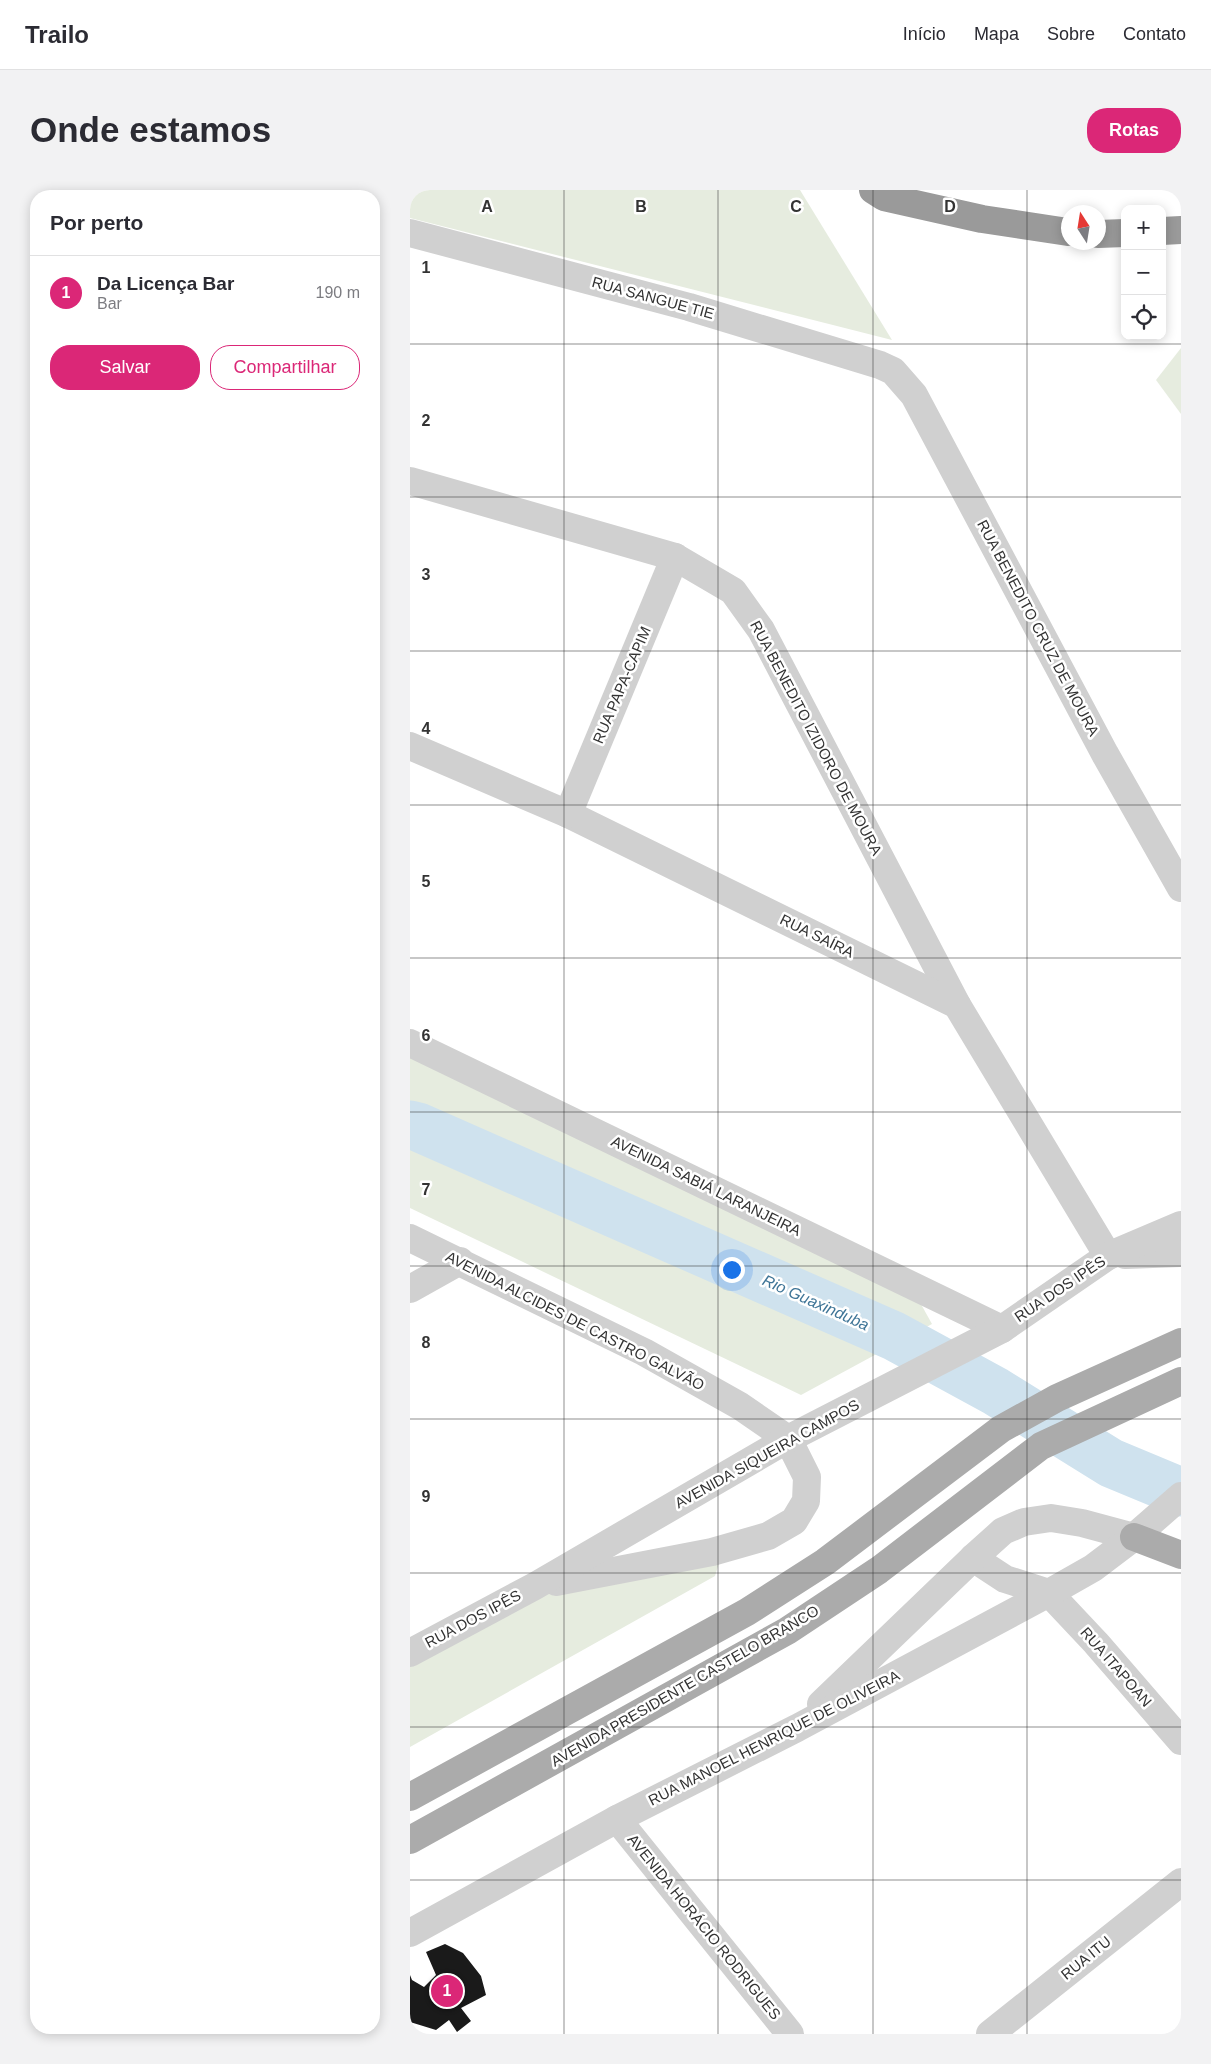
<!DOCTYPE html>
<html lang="pt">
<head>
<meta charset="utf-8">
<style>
  :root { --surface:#fff; --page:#f2f2f3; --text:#2b2b33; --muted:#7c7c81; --line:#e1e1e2; --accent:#db2777 }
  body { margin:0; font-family:Helvetica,sans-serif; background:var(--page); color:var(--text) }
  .controls { position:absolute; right:15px; top:15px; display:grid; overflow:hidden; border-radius:10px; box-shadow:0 2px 12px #0003 }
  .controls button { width:45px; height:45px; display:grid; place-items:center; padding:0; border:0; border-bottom:1px solid var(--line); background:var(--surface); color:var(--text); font:25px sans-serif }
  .compass { position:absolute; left:651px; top:15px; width:45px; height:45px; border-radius:50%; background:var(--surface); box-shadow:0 2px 12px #0003; rotate:348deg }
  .you { position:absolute; left:321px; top:1079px; width:18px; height:18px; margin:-12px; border:4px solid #fff; border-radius:50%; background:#1a73e8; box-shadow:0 0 0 8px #1a73e833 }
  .badge { display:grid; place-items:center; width:32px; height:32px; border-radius:50%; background:var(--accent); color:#fff; font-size:16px; font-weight:700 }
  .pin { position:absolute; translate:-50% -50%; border:2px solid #fff; box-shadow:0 1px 5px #0006 }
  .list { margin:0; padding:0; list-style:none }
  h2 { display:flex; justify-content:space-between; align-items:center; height:65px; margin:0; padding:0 20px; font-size:21px }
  h2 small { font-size:16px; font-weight:400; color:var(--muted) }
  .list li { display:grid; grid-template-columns:32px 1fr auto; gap:15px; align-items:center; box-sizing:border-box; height:75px; padding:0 20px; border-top:1px solid var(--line) }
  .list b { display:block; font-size:19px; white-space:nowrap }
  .list p { margin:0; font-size:16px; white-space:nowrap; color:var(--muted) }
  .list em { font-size:16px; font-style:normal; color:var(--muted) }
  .actions { display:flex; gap:10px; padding:15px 20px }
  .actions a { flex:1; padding:11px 0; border:1px solid var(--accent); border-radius:20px; text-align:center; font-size:18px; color:var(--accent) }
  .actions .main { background:var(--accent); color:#fff }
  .icon { flex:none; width:28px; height:28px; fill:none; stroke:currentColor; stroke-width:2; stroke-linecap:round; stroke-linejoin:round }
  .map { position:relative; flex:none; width:771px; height:1844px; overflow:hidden; border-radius:20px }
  header { display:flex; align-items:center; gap:30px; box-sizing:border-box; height:70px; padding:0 25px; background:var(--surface); border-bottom:1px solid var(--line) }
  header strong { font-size:24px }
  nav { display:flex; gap:28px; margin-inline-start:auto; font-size:18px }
  .intro { display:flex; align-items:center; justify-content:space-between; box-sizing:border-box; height:120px; padding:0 30px }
  h1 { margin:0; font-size:35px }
  .button { padding:12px 22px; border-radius:20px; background:var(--accent); color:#fff; font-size:18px; font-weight:700 }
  main { display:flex; gap:30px; padding:0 30px }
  aside { flex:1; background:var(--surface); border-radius:20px; box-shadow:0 2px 12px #0003 }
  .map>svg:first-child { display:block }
  .green { fill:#e6ecdf }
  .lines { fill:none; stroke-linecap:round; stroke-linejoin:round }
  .river { stroke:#cfe2ee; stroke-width:49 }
  .building { fill:#1a1a1a }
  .minor { stroke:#d0d0d0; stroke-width:28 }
  .major { stroke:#ababab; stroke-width:28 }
  .highway { stroke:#9a9a9a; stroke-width:28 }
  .grid { fill:none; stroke:#333; stroke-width:1; stroke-opacity:0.55 }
  .labels { text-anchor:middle; stroke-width:5; stroke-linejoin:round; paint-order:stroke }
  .street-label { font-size:15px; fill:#333; stroke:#fff }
  .water-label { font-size:16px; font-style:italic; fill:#3f7597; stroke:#fff }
  .grid-label { font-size:16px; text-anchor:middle; font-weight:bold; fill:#333; stroke:#fff; stroke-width:5; stroke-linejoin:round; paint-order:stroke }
</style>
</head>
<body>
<header>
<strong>Trailo</strong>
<nav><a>Início</a><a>Mapa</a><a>Sobre</a><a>Contato</a></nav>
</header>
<div class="intro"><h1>Onde estamos</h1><a class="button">Rotas</a></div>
<main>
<aside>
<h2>Por perto<small></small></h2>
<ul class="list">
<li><span class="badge">1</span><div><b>Da Licença Bar</b><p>Bar</p></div><em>190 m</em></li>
</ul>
<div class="actions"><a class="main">Salvar</a><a>Compartilhar</a></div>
</aside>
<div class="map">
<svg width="771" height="1844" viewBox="0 0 771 1844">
  <rect width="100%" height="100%" fill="#fff"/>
  <g class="green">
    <path d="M0,0H390L482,150L0,28Z"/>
    <path d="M771,158V224L746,190Z"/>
    <path d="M0,866L507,1107L522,1134L391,1205L0,1018Z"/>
    <path d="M309,1373L305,1386L0,1557V1476L127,1406Z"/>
  </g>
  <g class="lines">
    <path class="river" d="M0,935L8,937L484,1146L585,1201L701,1273L771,1302"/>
  </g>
  <path class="building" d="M35,1754L53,1763L71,1786L76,1805L51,1818L61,1831L47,1842L39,1830L26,1840L0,1832V1785L2,1790L14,1797L26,1785L16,1762Z"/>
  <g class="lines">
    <g class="minor">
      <path d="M0,43L279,117L470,175L483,181L504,205L695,564L771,698"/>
      <path d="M0,291L265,367L323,401L351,440L547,815"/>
      <path d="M0,556L158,624L547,815L698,1066"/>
      <path d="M158,624L265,367"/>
      <path d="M0,853L592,1139"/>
      <path d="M0,1048L234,1162L330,1216L378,1249L397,1287L396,1311L384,1331L358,1346L302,1362L146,1392"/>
      <path d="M715,1065L771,1063"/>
      <path d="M0,1099L50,1071"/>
      <path d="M563,1368L595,1389L639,1403L686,1453L771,1551"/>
      <path d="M0,1463L125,1396L378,1249L592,1139L698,1066L771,1035"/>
      <path d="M411,1514L563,1368L593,1341L614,1332L641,1328L672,1333L724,1347"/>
      <path d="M207,1629L380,1844"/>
      <path d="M0,1743L207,1629L387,1538L639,1403L683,1378L724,1347L771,1306"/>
      <path d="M580,1844L771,1692"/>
    </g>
    <g class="major">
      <path d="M724,1347L771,1365"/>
      <path d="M0,1607L337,1422L415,1372L591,1239L647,1208L771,1152"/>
      <path d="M0,1650L377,1441L469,1380L631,1256L771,1191"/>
    </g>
    <g class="highway">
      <path d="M463,0L474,7L572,29L658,42"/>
      <path d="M752,41L771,40"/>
      <path d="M688,44L715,43"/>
    </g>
  </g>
  <path class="grid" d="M154,0V1844M308,0V1844M463,0V1844M617,0V1844M0,154H771M0,307H771M0,461H771M0,615H771M0,768H771M0,922H771M0,1076H771M0,1229H771M0,1383H771M0,1537H771M0,1690H771"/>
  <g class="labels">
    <g class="street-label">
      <text transform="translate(243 108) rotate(15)" y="5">RUA SANGUE TIE</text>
      <text transform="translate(628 438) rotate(62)" y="5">RUA BENEDITO CRUZ DE MOURA</text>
      <text transform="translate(212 495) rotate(-67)" y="5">RUA PAPA-CAPIM</text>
      <text transform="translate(406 548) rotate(62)" y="5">RUA BENEDITO IZIDORO DE MOURA</text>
      <text transform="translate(407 746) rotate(26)" y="5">RUA SAÍRA</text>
      <text transform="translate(296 996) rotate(26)" y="5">AVENIDA SABIÁ LARANJEIRA</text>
      <text transform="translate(650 1099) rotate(-34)" y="5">RUA DOS IPÊS</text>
      <text transform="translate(165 1131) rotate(27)" y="5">AVENIDA ALCIDES DE CASTRO GALVÃO</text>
      <text transform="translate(357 1264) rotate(-29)" y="5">AVENIDA SIQUEIRA CAMPOS</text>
      <text transform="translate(63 1429) rotate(-28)" y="5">RUA DOS IPÊS</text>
      <text transform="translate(706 1477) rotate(49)" y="5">RUA ITAPOAN</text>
      <text transform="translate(275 1496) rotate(-30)" y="5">AVENIDA PRESIDENTE CASTELO BRANCO</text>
      <text transform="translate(364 1548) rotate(-27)" y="5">RUA MANOEL HENRIQUE DE OLIVEIRA</text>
      <text transform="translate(294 1737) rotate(51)" y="5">AVENIDA HORÁCIO RODRIGUES</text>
      <text transform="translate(676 1768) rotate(-39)" y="5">RUA ITU</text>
    </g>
    <g class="water-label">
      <text transform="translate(406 1112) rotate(24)" y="6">Rio Guaxinduba</text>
    </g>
  </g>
  <g class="grid-label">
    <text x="77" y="22">A</text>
    <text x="231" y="22">B</text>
    <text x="386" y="22">C</text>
    <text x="540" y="22">D</text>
    <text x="16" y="83">1</text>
    <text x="16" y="236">2</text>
    <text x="16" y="390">3</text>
    <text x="16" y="544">4</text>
    <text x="16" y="697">5</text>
    <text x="16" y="851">6</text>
    <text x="16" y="1005">7</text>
    <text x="16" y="1158">8</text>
    <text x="16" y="1312">9</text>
  </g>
</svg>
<div class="controls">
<button>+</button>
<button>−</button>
<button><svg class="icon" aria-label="locate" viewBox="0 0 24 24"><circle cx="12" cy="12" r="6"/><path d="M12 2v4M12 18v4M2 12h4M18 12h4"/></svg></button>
</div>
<svg class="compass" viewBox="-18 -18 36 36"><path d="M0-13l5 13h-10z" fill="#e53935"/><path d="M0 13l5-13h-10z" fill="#7c7c81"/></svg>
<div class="you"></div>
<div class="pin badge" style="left:37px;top:1801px">1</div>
</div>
</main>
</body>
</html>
